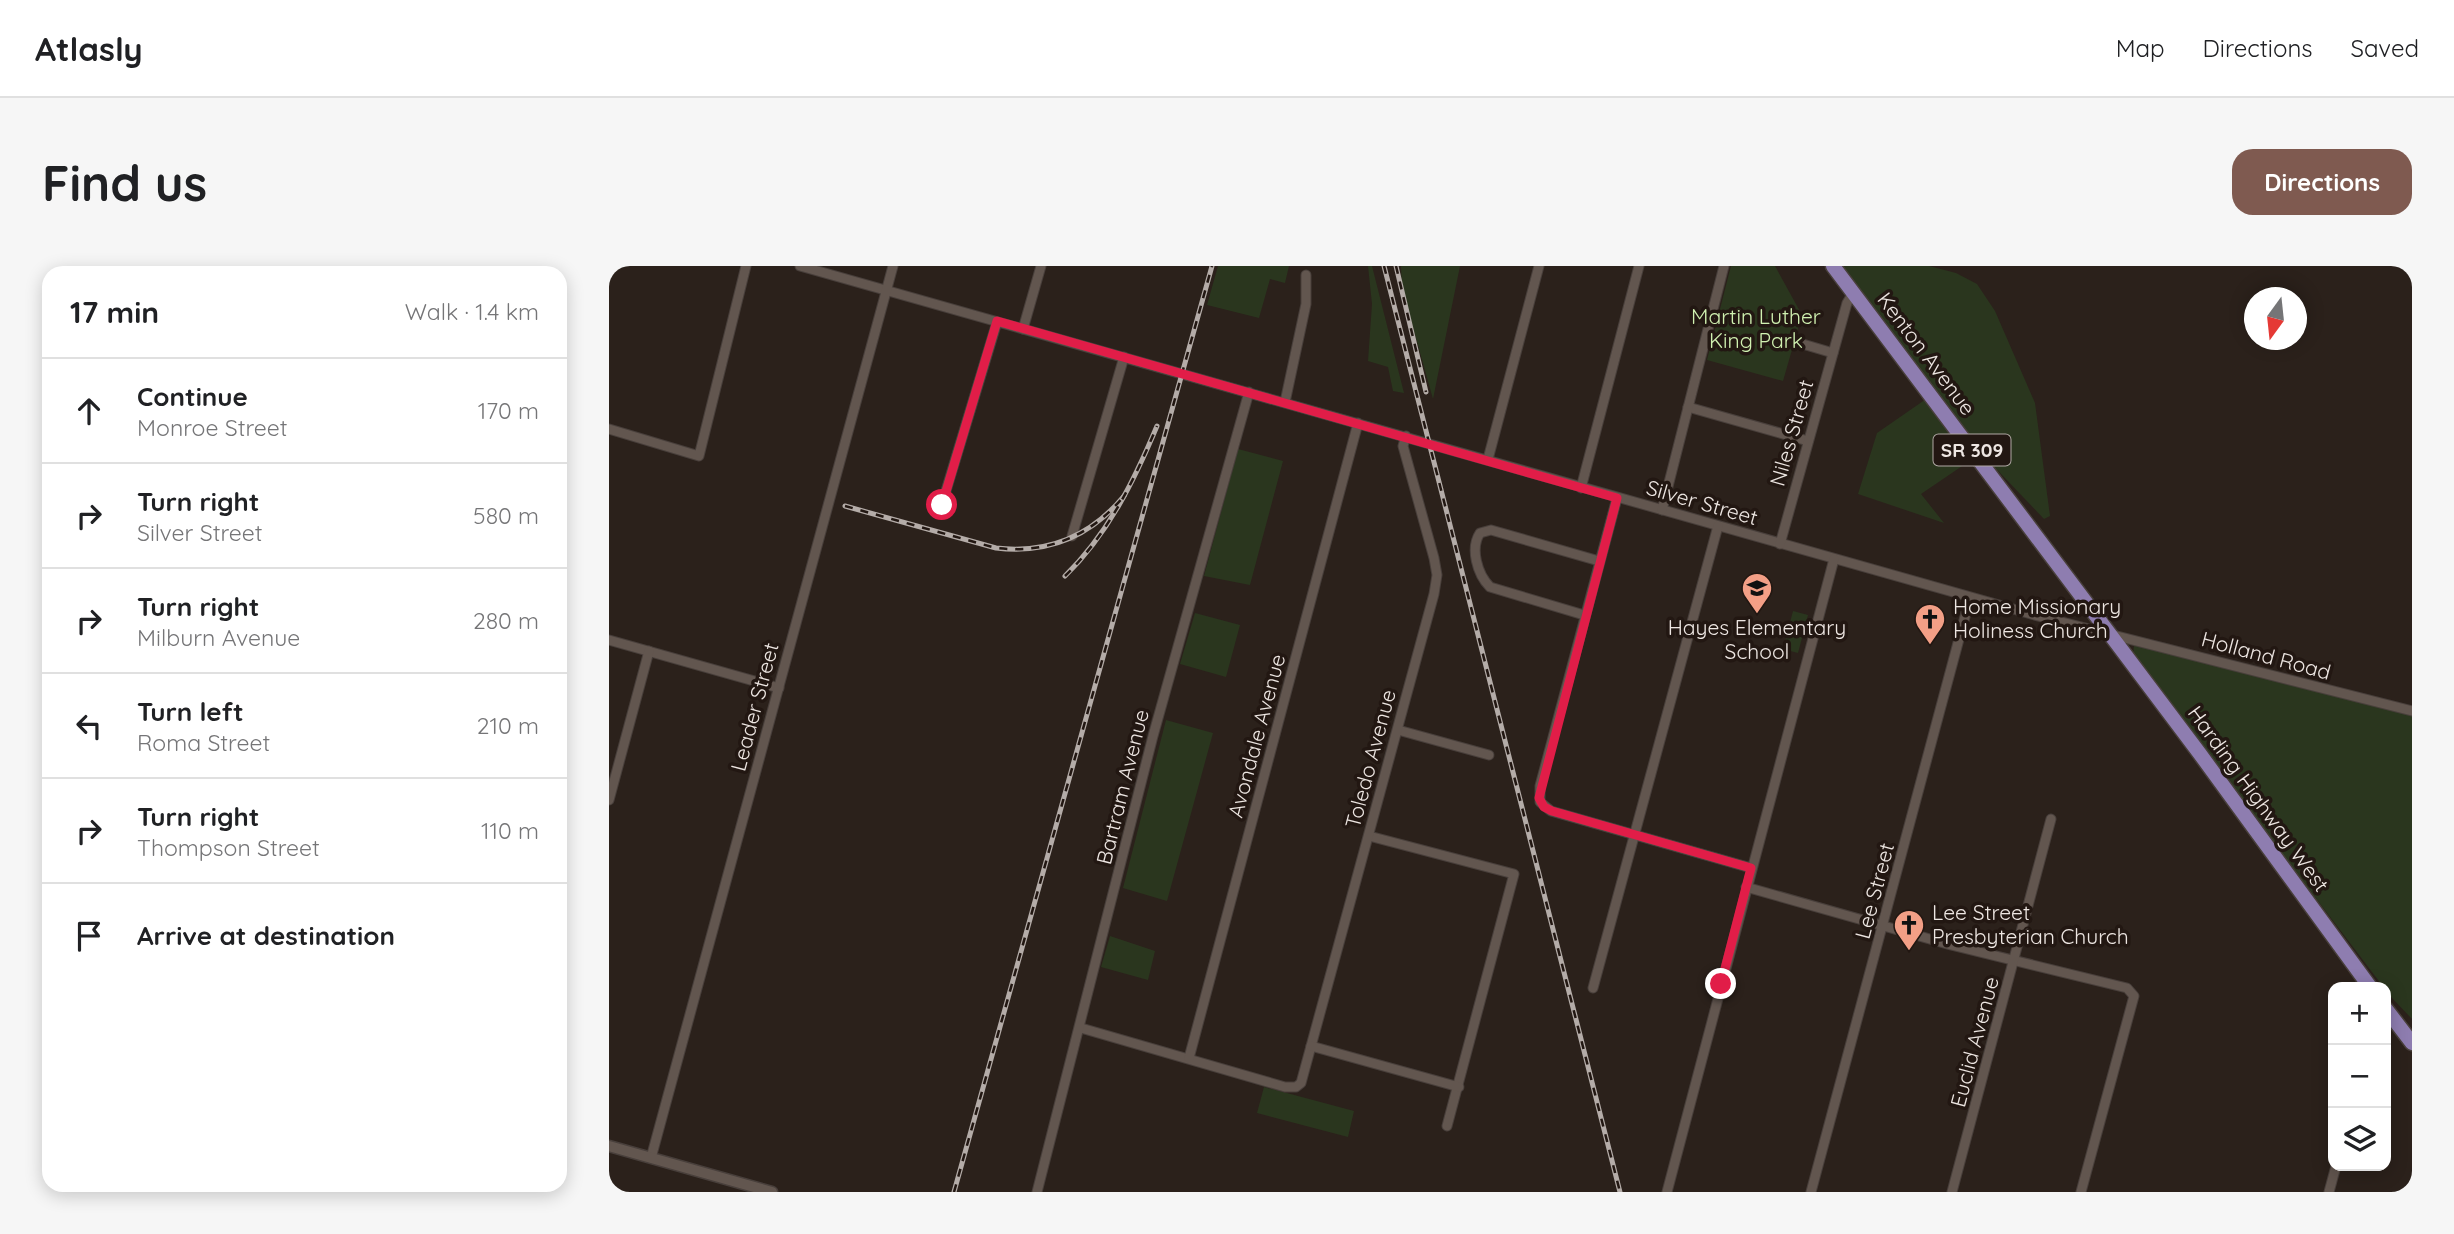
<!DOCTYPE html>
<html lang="en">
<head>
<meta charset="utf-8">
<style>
  :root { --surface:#fff; --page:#f6f6f6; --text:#202124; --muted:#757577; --line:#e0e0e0; --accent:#7f5a50 }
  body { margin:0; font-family:Quicksand,sans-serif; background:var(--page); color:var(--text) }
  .controls { position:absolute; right:21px; bottom:21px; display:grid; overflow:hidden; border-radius:14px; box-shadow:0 4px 18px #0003 }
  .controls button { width:63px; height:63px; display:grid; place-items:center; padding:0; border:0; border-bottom:2px solid var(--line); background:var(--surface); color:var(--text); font:35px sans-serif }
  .compass { position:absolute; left:1635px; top:21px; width:63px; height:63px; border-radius:50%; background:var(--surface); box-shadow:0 4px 18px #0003; rotate:195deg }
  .stop { position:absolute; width:21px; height:21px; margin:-16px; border:5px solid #e11d48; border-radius:50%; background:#fff }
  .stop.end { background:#e11d48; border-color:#fff; box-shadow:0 2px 7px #0008 }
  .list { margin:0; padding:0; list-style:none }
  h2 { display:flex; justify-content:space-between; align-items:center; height:91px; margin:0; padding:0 28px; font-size:30px }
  h2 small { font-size:23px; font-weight:400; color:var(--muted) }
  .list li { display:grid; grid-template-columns:46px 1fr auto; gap:21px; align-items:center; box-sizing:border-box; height:105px; padding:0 28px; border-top:2px solid var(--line) }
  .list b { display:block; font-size:26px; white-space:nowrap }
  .list p { margin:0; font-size:23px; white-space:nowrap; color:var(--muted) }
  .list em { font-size:23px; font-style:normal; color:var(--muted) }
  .icon { flex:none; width:38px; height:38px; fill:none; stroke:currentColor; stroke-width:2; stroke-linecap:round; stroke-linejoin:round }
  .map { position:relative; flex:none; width:1803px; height:926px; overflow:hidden; border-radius:21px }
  header { display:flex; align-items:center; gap:42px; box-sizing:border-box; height:98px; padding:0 35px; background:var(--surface); border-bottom:2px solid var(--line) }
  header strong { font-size:33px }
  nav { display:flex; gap:38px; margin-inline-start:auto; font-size:24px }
  .intro { display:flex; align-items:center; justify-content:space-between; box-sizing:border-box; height:168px; padding:0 42px }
  h1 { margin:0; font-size:49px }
  .button { padding:18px 32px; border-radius:21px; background:var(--accent); color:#fff; font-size:24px; font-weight:700 }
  main { display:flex; gap:42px; padding:0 42px }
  aside { flex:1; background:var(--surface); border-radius:21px; box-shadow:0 4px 18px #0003 }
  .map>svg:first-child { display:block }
  .green { fill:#2a361e }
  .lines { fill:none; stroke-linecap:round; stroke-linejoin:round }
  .minor-casing { stroke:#483f3b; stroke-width:11 }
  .tertiary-casing { stroke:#483f3b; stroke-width:13 }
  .primary-casing { stroke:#483f3b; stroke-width:17 }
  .minor { stroke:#62564f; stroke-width:9 }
  .tertiary { stroke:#62564f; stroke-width:10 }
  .primary { stroke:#8e7db0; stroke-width:14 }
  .rail-casing { stroke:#b4aca8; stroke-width:5 }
  .rail { stroke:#221712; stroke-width:2.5; stroke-dasharray:8; stroke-linecap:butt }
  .route { stroke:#e11d48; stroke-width:9 }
  .labels { text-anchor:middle; stroke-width:7; stroke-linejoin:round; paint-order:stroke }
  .shield { fill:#221712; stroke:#b0a8a4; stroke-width:2 }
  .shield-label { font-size:19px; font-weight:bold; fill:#ede6e2 }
  .park-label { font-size:21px; fill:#d0f1b1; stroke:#221712 }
  .street-label { font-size:21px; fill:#ede6e2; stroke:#221712 }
  .poi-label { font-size:21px; fill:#ede6e2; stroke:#221712; text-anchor:start }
</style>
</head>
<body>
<header>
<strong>Atlasly</strong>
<nav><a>Map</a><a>Directions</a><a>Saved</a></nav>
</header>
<div class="intro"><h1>Find us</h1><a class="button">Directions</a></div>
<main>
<aside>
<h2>17 min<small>Walk · 1.4 km</small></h2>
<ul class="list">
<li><svg class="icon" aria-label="ahead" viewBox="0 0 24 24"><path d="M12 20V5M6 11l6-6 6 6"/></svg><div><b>Continue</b><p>Monroe Street</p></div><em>170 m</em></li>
<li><svg class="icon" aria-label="right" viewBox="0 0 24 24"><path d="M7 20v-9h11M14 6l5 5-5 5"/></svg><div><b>Turn right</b><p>Silver Street</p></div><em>580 m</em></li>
<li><svg class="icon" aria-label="right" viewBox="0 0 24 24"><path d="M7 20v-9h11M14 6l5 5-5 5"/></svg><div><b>Turn right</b><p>Milburn Avenue</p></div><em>280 m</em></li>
<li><svg class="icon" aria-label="left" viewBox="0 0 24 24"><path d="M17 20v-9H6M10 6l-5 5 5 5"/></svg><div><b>Turn left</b><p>Roma Street</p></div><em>210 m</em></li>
<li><svg class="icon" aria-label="right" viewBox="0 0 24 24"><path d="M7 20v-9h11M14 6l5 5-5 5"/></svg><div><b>Turn right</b><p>Thompson Street</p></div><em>110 m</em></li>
<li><svg class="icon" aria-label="arrive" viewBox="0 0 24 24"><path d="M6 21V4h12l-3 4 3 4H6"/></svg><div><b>Arrive at destination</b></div></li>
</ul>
</aside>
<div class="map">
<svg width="1803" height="926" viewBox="0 0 1803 926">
  <rect width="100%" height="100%" fill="#2b211b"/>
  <g class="green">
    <path d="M609,0H680L676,17L661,13L650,52L598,39Z"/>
    <path d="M759,0H763L795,127L784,125L779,101L759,95L763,38Z"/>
    <path d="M792,0H851L824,133L793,22Z"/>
    <path d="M1122,0H1166L1193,49L1174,115L1098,94Z"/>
    <path d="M1234,0H1320L1347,7L1368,18L1386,45L1426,137L1441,250L1435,253L1372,187Z"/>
    <path d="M1320,131L1365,192L1312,228L1335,257L1249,228L1268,167Z"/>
    <path d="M629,183L674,195L641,319L595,310Z"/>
    <path d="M1184,345L1199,349L1189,387L1174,383Z"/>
    <path d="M586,347L631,359L617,411L571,398Z"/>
    <path d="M1525,378L1803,448V753L1782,731L1524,392Z"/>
    <path d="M557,454L604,467L558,635L514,622Z"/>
    <path d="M501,670L546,685L539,714L492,701Z"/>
    <path d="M655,821L745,845L739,871L648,847Z"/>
  </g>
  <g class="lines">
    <g class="minor-casing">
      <g id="minor">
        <path d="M191,0L1429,350L1803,445"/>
        <path d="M414,63L432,0"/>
        <path d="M1187,76L1224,87"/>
        <path d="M676,136L697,38V9"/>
        <path d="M1079,141L1199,175"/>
        <path d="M0,163L90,190L137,0"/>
        <path d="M879,193L930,0"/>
        <path d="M972,222L1030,0"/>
        <path d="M1008,232L931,520V536L942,545L1142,602"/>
        <path d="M333,238L388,56"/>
        <path d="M1053,244L1115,0"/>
        <path d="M463,270L515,91"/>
        <path d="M1171,278L1238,37L1244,27"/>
        <path d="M975,349L881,321C868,308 861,282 871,267L882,264L990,295"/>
        <path d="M0,374L170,422"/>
        <path d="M789,464L880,489"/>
        <path d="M0,534L40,385"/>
        <path d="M760,570L905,608L838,860"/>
        <path d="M1137,621L1342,679L1518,722L1525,730L1472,926"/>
        <path d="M984,722L1109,260"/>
        <path d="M472,762L676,821H687L692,817L825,328L828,309L825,292L794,180L797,170"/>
        <path d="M702,780L850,821"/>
        <path d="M580,792L749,157"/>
        <path d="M42,892L284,0"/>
        <path d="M428,926L544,470L640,126"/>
        <path d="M1058,926L1225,293"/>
        <path d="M1202,926L1361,332"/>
        <path d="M1343,926L1442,553"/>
        <path d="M1720,926L1727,900"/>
      </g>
    </g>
    <g class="tertiary-casing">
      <path id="tertiary" d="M0,880L163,926"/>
    </g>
    <g class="primary-casing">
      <g id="primary">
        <path d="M1224,0L1591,488L1761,721"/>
        <path d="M1777,743L1803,777"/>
      </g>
    </g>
    <use href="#minor" class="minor"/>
    <use href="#tertiary" class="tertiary"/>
    <use href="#primary" class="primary"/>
    <g class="rail-casing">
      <g id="rail">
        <path d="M775,0L1011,926"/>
        <path d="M787,0L817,126"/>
        <path d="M236,240L387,282C439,288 482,270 515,230"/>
        <path d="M456,310C499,268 525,215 548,160"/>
        <path d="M345,926L603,0"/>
      </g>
    </g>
    <use href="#rail" class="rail"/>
  </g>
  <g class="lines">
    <path class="route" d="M333,239L388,55L1008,232L930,532L935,541L943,545L1142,602L1112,718"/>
  </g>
  <defs>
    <g id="school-pin" transform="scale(1.575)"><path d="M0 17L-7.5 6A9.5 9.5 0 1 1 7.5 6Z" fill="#f39f86" stroke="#221712"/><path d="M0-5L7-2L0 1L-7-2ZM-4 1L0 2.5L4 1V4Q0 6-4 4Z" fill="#111"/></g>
    <g id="church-pin" transform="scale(1.575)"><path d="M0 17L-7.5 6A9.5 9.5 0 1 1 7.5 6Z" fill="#f39f86" stroke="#221712"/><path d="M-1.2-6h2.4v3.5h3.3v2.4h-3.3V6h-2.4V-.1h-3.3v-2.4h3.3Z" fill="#111"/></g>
  </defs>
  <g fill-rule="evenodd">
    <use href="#school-pin" x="1148" y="322"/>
    <use href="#church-pin" x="1321" y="353"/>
    <use href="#church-pin" x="1300" y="659"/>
  </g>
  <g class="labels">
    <rect class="shield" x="1324.5" y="168.5" width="77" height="31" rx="5"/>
    <g class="shield-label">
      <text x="1363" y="191">SR 309</text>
    </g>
    <g class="park-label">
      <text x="1147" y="58">Martin Luther<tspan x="1147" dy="24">King Park</tspan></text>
    </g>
    <g class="street-label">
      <text transform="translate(1317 88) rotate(53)" y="7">Kenton Avenue</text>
      <text transform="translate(1183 167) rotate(-74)" y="7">Niles Street</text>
      <text transform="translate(1093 237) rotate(16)" y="7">Silver Street</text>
      <text transform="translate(1657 390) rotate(15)" y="7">Holland Road</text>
      <text transform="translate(146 441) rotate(-75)" y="7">Leader Street</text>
      <text transform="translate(648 470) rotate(-75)" y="7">Avondale Avenue</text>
      <text transform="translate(762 493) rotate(-75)" y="7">Toledo Avenue</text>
      <text transform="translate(514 521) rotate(-76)" y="7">Bartram Avenue</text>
      <text transform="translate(1649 533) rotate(54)" y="7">Harding Highway West</text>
      <text transform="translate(1266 625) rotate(-75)" y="7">Lee Street</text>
      <text transform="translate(1366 776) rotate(-75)" y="7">Euclid Avenue</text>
    </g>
    <g class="poi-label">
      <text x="1344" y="348">Home Missionary<tspan x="1344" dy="24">Holiness Church</tspan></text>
      <text x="1148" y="369" text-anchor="middle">Hayes Elementary<tspan x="1148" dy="24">School</tspan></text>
      <text x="1323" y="654">Lee Street<tspan x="1323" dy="24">Presbyterian Church</tspan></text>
    </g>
  </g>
</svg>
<div class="controls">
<button>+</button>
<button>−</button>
<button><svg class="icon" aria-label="layers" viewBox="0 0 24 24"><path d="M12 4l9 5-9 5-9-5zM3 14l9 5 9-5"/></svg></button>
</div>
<svg class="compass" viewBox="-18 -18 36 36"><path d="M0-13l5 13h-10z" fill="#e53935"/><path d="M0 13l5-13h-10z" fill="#757577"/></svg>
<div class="stop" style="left:333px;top:239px"></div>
<div class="stop end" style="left:1112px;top:718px"></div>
</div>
</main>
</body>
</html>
